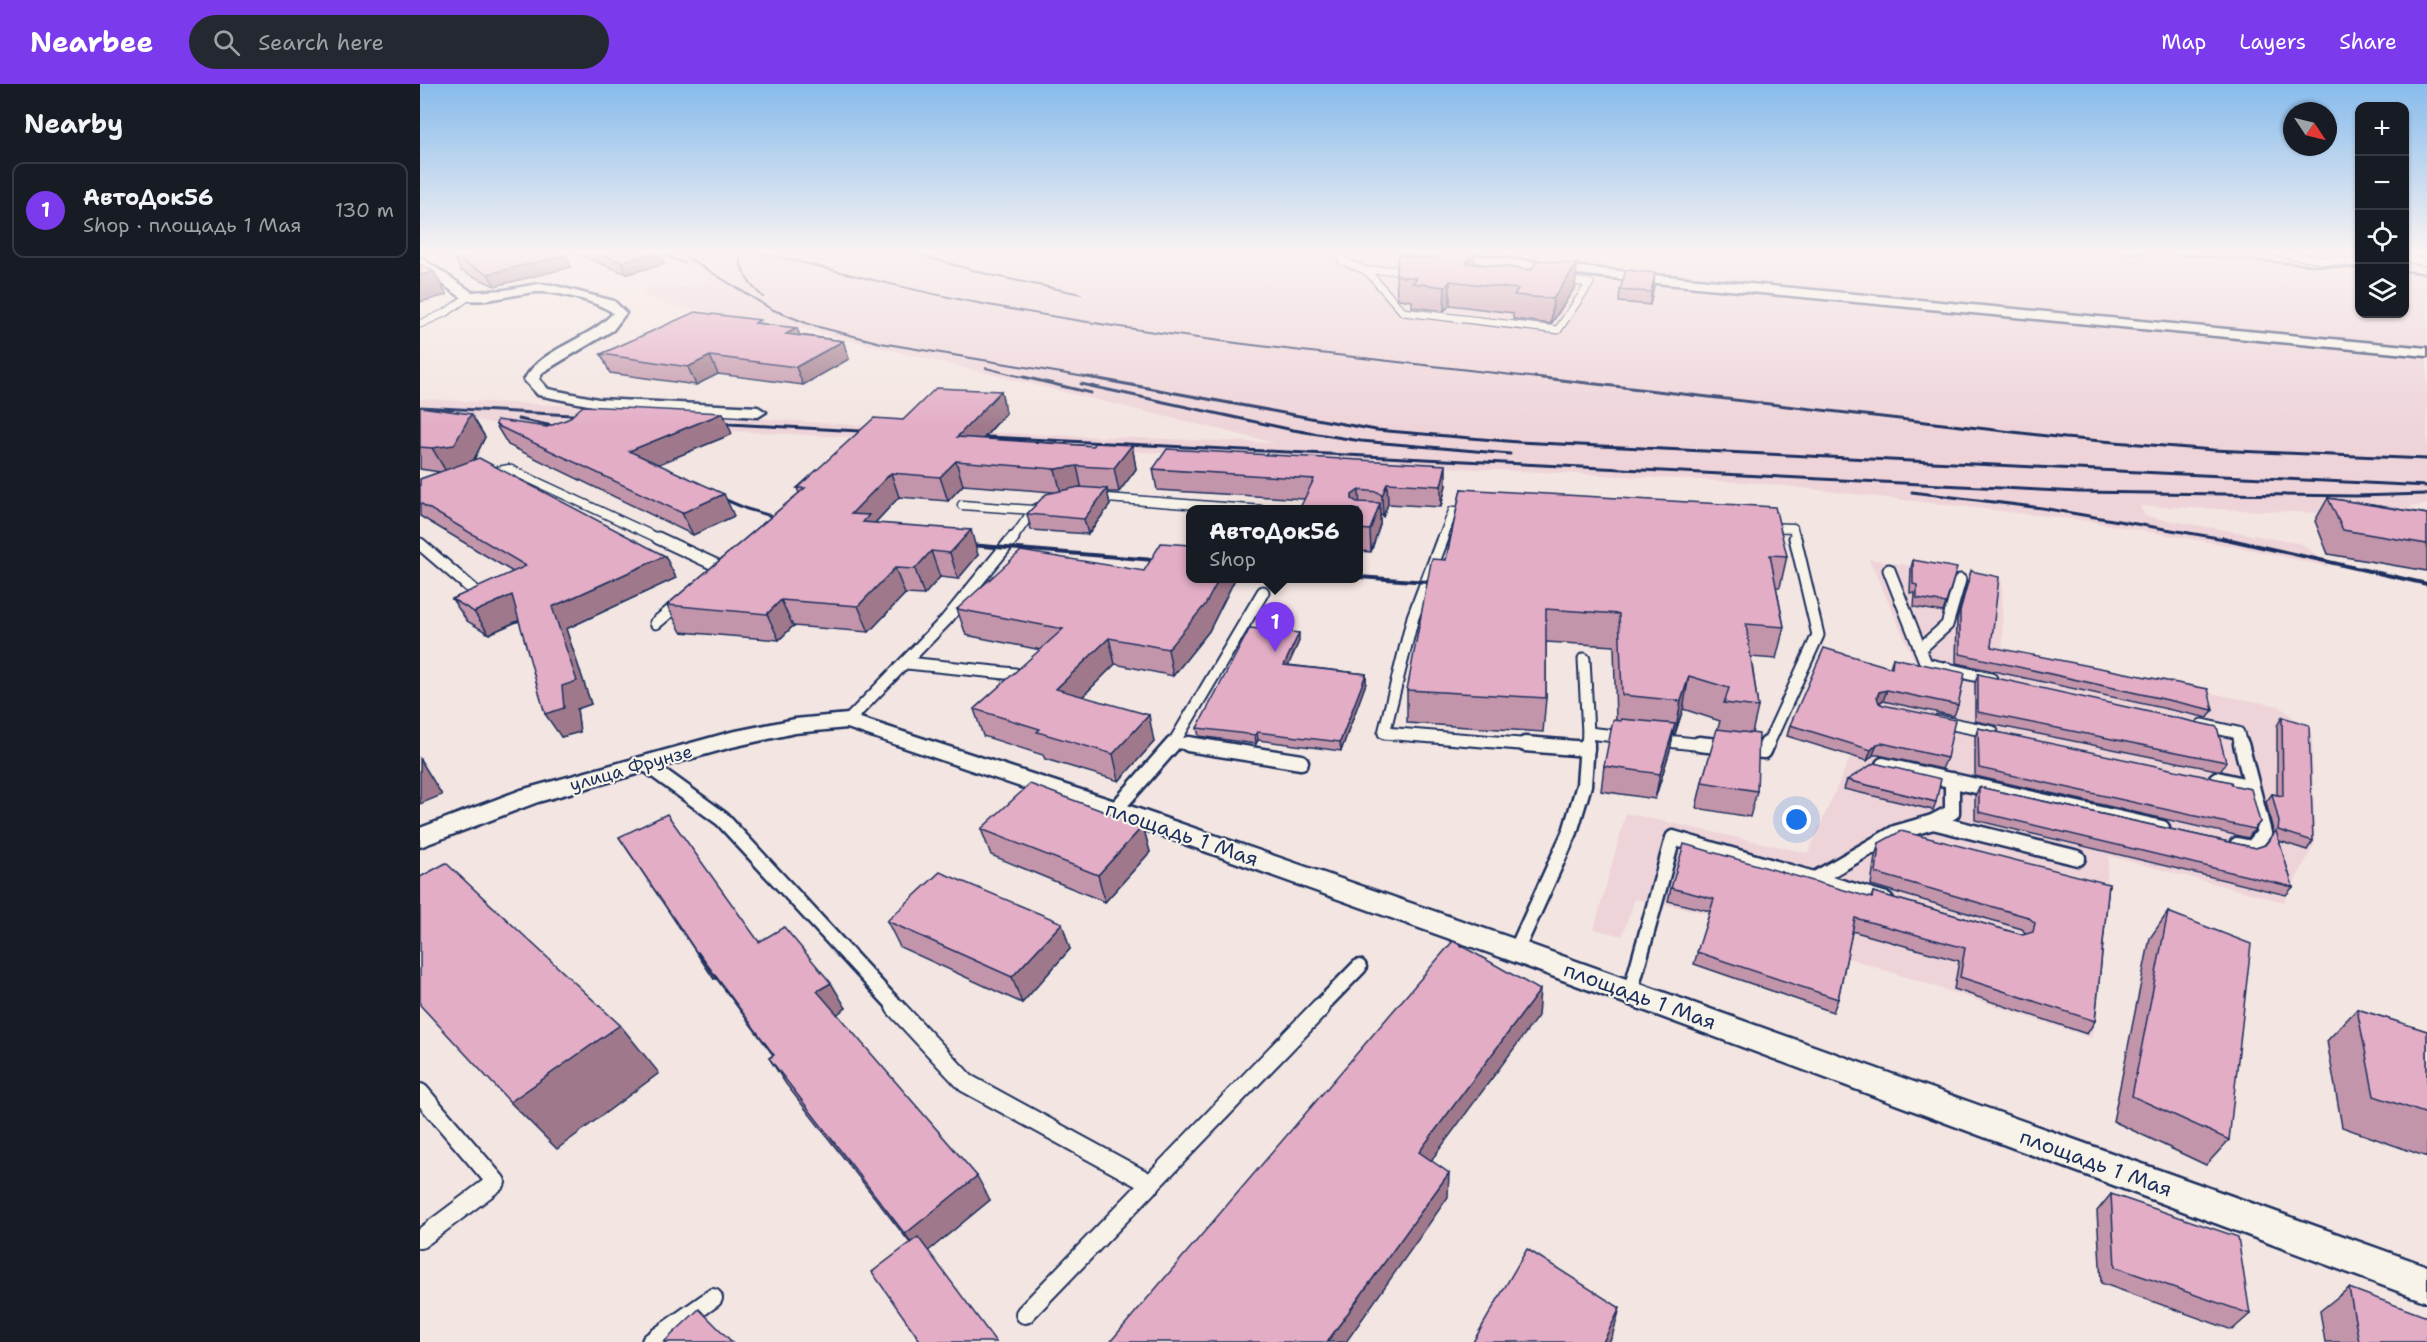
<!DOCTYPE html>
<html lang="en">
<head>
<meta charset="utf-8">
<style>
  :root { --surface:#171b24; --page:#242831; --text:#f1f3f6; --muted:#9ea1a6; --line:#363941; --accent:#7c3aed }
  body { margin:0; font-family:"Shantell Sans",sans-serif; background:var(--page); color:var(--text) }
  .controls { position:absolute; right:18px; top:18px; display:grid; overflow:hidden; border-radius:12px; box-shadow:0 2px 4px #0004 }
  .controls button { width:54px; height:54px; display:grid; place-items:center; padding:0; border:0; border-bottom:2px solid var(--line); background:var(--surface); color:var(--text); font:30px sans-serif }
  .compass { position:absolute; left:1863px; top:18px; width:54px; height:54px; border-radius:50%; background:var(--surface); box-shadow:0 2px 4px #0004; rotate:125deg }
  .you { position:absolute; left:1377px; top:736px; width:21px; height:21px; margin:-15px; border:4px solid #fff; border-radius:50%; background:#1a73e8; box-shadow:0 0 0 9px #1a73e833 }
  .badge { display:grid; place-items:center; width:39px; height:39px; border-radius:50%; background:var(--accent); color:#fff; font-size:20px; font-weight:700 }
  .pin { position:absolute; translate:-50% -50px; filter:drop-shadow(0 2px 3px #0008) }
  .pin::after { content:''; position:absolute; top:32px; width:21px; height:18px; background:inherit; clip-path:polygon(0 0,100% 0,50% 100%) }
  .popup { position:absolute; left:766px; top:421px; width:177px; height:78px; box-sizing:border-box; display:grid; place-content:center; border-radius:12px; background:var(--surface); filter:drop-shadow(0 2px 4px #0005); font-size:20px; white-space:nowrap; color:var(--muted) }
  .popup b { font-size:22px; color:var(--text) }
  .popup::after { content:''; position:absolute; left:50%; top:100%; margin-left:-12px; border:12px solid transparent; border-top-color:var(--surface) }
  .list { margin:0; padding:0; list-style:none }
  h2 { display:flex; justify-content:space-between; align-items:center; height:78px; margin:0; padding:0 24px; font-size:26px }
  h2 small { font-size:20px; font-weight:400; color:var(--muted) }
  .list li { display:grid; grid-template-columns:39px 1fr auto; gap:18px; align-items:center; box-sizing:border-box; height:96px; margin:0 12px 12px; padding:0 12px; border:2px solid var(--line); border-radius:12px }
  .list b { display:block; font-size:22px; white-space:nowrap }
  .list p { margin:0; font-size:20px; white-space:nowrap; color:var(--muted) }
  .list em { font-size:20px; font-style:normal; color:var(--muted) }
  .icon { flex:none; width:33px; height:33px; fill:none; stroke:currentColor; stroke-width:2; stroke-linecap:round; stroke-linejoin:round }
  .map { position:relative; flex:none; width:2007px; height:1258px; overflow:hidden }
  header { display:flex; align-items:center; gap:36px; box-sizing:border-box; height:84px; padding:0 30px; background:var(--accent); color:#fff }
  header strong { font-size:28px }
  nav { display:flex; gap:33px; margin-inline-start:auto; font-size:21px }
  .search { width:420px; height:54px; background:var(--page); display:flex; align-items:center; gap:15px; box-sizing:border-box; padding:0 21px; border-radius:33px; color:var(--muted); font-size:22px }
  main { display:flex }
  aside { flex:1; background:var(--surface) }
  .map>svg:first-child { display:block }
  .built { fill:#eed4d9 }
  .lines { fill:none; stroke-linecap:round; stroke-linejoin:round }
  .lane-far4-casing { stroke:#1b2f5e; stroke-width:9 }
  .lane-far3-casing { stroke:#1b2f5e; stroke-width:11 }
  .lane-far2-casing { stroke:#1b2f5e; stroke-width:15 }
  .lane-far1-casing { stroke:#1b2f5e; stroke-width:19 }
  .lane-casing { stroke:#1b2f5e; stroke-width:22 }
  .street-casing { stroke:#1b2f5e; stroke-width:5 }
  .lane-far4 { stroke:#f7f3e8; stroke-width:7 }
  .lane-far3 { stroke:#f7f3e8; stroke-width:8 }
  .lane-far2 { stroke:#f7f3e8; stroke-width:11 }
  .lane-far1 { stroke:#f7f3e8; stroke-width:14 }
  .lane { stroke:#f7f3e8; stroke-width:18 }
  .street { fill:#f7f3e8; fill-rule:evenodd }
  .rail-far2 { stroke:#1b2f5e; stroke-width:2 }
  .rail-far1 { stroke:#1b2f5e; stroke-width:3 }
  .rail { stroke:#1b2f5e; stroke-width:4 }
  .wall { fill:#c395aa; stroke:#1b2f5e; stroke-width:1.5 }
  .shaded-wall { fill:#9f798b; stroke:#1b2f5e; stroke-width:1.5 }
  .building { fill:#e3adc6; stroke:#1b2f5e; stroke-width:1.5 }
  .labels { text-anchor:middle; stroke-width:4.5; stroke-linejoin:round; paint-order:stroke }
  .street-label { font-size:18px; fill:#1b2f5e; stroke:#f7f3e8 }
  .near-street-label { font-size:21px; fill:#1b2f5e; stroke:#f7f3e8 }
</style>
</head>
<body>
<header>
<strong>Nearbee</strong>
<div class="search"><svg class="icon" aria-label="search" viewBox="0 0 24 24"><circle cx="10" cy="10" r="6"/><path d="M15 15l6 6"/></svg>Search here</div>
<nav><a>Map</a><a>Layers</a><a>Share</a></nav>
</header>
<main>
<aside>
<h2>Nearby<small></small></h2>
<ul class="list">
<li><span class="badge">1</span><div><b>АвтоДок56</b><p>Shop · площадь 1 Мая</p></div><em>130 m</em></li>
</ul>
</aside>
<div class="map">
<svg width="2007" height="1258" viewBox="0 0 2007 1258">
  <rect width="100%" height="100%" fill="#f3e5e1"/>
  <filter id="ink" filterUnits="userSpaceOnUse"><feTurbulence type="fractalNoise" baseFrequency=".0167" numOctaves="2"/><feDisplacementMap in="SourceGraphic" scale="12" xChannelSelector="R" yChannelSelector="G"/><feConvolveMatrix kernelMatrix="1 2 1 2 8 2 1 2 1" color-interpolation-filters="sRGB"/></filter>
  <g filter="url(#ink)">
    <g class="built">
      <path d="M232,167H1839L1939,180L1940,230H1984L1985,178L2007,180V421L1990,422L2003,433L1720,422L1725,432L1883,460L1909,483L1828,465L1667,437L1337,399L172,340L148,354L57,336L0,333V315L182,323L504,346L855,359L383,245L241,219L220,209L231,202L266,203L288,194Z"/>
      <path d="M1449,475L1582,496L1583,570L1859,622L1892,649L1895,759L1864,818L1689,772L1672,954L1296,831L1215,815L1202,852L1174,845L1206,729L1388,769L1472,578L1494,576Z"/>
    </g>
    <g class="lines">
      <g class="lane-far4-casing">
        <g id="lane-far4">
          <path d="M920,167L922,177L947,187L993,185"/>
          <path d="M1850,167L1901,176L1940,179"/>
          <path d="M1984,174L2007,178"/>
          <path d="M947,187L983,228L1138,246L1170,199L1142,196"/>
          <path d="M0,240L27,228L49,212"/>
        </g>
      </g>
      <g class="lane-far3-casing">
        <g id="lane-far3">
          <path d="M66,389L89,385L242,456"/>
          <path d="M674,413L843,426"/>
          <path d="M542,421L613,426"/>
          <path d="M1344,443L1373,444L1376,456"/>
          <path d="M592,456L613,426L619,423"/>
          <path d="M1022,456L1033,427L1051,428"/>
        </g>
      </g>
      <g class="lane-far2-casing">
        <g id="lane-far2">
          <path d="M238,454L300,483"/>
          <path d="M1023,454L993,533L964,649L1124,662"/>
          <path d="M0,460L65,516"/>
          <path d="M1469,486L1506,580L1571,595"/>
          <path d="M236,539L261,518"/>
          <path d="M1500,565L1527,541L1540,496"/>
          <path d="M1164,575L1168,649"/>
          <path d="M487,579L595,590"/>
          <path d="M428,637L526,536L593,454"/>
          <path d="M1518,637L1572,648"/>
          <path d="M1782,641L1818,649L1821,662"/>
          <path d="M1238,656L1293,662"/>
          <path d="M755,658L778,662"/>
          <path d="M752,662L843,508"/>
          <path d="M1167,662L1168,649L1205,653"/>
          <path d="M1347,662L1398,551L1375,454"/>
        </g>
      </g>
      <g class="lane-far1-casing">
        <g id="lane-far1">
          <path d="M768,660L881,678"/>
          <path d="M1105,660L1167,665"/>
          <path d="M1279,660L1307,663"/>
          <path d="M1324,665L1344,667L1347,660"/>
          <path d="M226,680L302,735L477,924"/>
          <path d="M1463,681L1742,744"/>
          <path d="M1797,695L1832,703"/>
          <path d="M695,726L753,660"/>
          <path d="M1513,738L1658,774"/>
          <path d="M1817,761L1832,764L1844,749L1821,660"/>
          <path d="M1395,795L1475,749L1513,738L1532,728V696"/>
          <path d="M1096,867L1150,748L1164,701L1167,660"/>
          <path d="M1210,909L1253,754L1466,816"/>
          <path d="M899,924L939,883"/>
        </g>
      </g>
      <g class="lane-casing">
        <g id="lane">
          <path d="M475,923L546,999L731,1100"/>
          <path d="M0,1009L76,1098L0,1155"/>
          <path d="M605,1230L901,923"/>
          <path d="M231,1258L293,1214"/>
        </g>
      </g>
      <g class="street-casing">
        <g id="street">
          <path d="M979,167H1017L1235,191L2007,264V272L1235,199L984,170Z"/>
          <path d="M0,173L52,208L85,206L118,200L132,201L194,217L206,229L193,246L123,288L119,295L128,305L178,315L338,323L346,328L338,333L178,323L118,311L104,296C122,263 168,257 193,229C180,218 136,207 118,208C101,208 60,221 45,215C29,207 14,192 0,181Z"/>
          <path d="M428,630L704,720L1106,859L2007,1182V1218L1086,875L686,732L427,644L375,649L312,663L118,718L0,763V744L101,706L311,648L375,635Z"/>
        </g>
      </g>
      <use href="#lane-far4" class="lane-far4"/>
      <use href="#lane-far3" class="lane-far3"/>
      <use href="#lane-far2" class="lane-far2"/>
      <use href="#lane-far1" class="lane-far1"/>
      <use href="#lane" class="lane"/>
      <use href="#street" class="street"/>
      <g class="rail-far2">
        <path d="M237,167L264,179"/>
        <path d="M257,167L351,225L391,241L461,259L677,295"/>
        <path d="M320,167C319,187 329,200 343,213"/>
        <path d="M333,167C408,184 483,205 558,219C746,255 938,273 1128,295"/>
        <path d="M486,167L570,191L661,210"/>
        <path d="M1684,167L1723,170"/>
        <path d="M1716,167L1940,185"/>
        <path d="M1984,187L2007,190"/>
        <path d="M566,284L610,295"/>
      </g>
      <g class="rail-far1">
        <path d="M604,293L671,309"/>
        <path d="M668,293L956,346L1098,358L2007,402"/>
        <path d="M1115,293L1645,354L1793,366L2007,375"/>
        <path d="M661,300L873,346L941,357L1090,370"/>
        <path d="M0,323L171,332"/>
        <path d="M98,335L148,345"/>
        <path d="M291,339L458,348"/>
        <path d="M548,352L1659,408L1936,412L2007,410"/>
        <path d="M1492,408L1622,424L1810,456"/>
        <path d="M292,410L327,425L369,437"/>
      </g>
      <g class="rail">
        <path d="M1802,454L2007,500"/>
        <path d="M538,460L771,479"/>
        <path d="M939,493L1022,499"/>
      </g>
    </g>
    <g class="wall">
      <path d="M149,167H237L244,180L207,190Z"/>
      <path d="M35,175L151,183L75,202L41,187Z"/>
      <path d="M1015,175L1111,186L1157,180L1155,203L1131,240L1093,235V229L1030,221L1024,227L992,223V217L979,215L977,212L976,189Z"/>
      <path d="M1234,201L1230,221L1199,218L1200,206Z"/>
      <path d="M341,239L380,251L423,257L429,275L383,301L298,290L276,301L190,289L181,270Z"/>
      <path d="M581,307L586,329L564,354L673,362L712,361L716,385L699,408H687L690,421L668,450L611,446L607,430L633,408L543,401L528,417L479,413L455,439L558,471L538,495L520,493L504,511L485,510L449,548L373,542L359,556L261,548L247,521L379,409L377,404L483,336Z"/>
      <path d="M0,323L51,330L65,353L54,376L245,472L256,494L146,545L171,620L157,625L160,648L141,653L99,537L69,550L47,537L32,515L93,488L0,432V395L20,388L0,385Z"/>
      <path d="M76,341L312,350L238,380L314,432L273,451L88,361Z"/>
      <path d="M733,385L1026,401L1021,423L968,420L963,433L960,430V440L951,468L939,467V426L884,415L737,406Z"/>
      <path d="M1041,405L1367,472L1360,503H1356L1364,543L1356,575L1331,573L1338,623L1332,649L1337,707L1330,733L1276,724L1282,698L1300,637L1263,625L1255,650H1253L1250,666L1235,715L1181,707L1184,682L1196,637L1194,562L1126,558V614L1123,648L987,639V606L1026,476Z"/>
      <path d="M1908,414L2007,430V487L1908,470L1895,437Z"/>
      <path d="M1493,476L1526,519L1523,528L1494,523L1495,509H1490L1491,484Z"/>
      <path d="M1551,487L1571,563L1793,626L1788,634L1536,579L1537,535Z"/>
      <path d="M771,495H815L789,547L753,592L695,580L663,612L734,658L699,697L625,675L623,671L563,652L554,625L621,566L546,551L537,525Z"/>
      <path d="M879,557L868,581L946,590V599L921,667L838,656L836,660L779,652L777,644Z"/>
      <path d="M1473,574L1538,621L1534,632L1463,617L1459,618L1527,674L1522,685L1458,671H1453L1447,677L1367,652L1370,641L1470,583Z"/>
      <path d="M1558,590L1806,678L1801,687L1555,637V599Z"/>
      <path d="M1862,633L1893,757L1887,766L1859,757L1873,803L1866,811L1555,736V712L1559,703L1836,764L1845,761L1852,754L1853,747L1846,718L1852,710L1857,711V642Z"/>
      <path d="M1558,644L1812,701L1840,738L1828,754L1555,692V653Z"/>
      <path d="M1427,696L1516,718L1513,726L1424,705Z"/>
      <path d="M723,742L730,768L685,818L571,771L561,745Z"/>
      <path d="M199,753L426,924L417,930L570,1116L508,1167L490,1159L366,1000L349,974L353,971L296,894L294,895Z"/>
      <path d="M1459,759L1689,800L1675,937L1667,950L1534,905L1539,877L1432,847L1418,915L1413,928L1274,880L1290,827L1248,817L1251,804L1451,814L1453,808L1603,851L1606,850L1602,845L1451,801L1455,772Z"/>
      <path d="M1748,828L1809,1056L1786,1081L1693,1037L1730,854Z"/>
      <path d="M467,837L650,865L602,919L480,863Z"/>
      <path d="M1937,925L2007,947V1073L1922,1043L1907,957Z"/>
      <path d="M1691,1110L1830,1230L1812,1246L1681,1199L1677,1127Z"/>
      <path d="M1929,1204L2007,1258H1905L1900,1227Z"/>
    </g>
    <g class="shaded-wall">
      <path d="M239,168L244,180L207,190L201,178Z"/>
      <path d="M1055,169L1054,192L1046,179Z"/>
      <path d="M146,171L151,183L75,202L68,190Z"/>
      <path d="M1157,180L1155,203L1131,240L1133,215Z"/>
      <path d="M14,188L27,211L0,218V191Z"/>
      <path d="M1235,189L1234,201L1230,221L1231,208Z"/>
      <path d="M1030,197V221L1024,227L1025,203Z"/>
      <path d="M377,244L384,262L366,250Z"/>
      <path d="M423,257L429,275L383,301L376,283Z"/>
      <path d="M290,272L298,290L276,301L268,283Z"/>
      <path d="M581,307L586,329L544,376L537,353Z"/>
      <path d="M303,329L312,350L220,388L209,367Z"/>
      <path d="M51,330L65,353L49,385L27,389L12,364Z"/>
      <path d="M712,361L716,385L699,408L694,384Z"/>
      <path d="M536,377L543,401L528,417L520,393Z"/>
      <path d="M1026,381V401L1021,423V402Z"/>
      <path d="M657,382L662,406L641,409L635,385Z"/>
      <path d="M471,389L479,413L453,441L459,456L431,430Z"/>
      <path d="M967,399L968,420L963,433L962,412Z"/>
      <path d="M687,405L690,421L668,450L664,435Z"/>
      <path d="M939,406L940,427L933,426L932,411Z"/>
      <path d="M304,410L314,432L273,451L262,429Z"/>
      <path d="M960,419V440L951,468L950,446Z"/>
      <path d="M551,446L558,471L538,495L530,469Z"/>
      <path d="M511,467L520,493L504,511L495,485Z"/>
      <path d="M245,472L256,494L146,545L171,620L157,625L160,648L141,653L125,630L142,602L132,523Z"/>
      <path d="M475,484L485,510L449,548L438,522Z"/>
      <path d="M799,495H815L789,547L753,592L748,565Z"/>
      <path d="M92,511L106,533L69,550L54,528Z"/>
      <path d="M361,516L373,542L359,556L347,530Z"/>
      <path d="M879,549V557L865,589L864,581Z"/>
      <path d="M689,554L695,580L643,632L636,605Z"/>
      <path d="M946,590V599L921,667L920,658Z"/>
      <path d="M1269,592L1263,625L1255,650L1261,617Z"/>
      <path d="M1467,606L1463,617L1456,619L1459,608Z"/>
      <path d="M729,631L734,658L699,697L693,670Z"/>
      <path d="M1255,640L1250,666L1235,715L1240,690Z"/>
      <path d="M837,648L838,656L836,660L835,651Z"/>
      <path d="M1457,660L1453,671L1447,677L1451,666Z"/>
      <path d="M0,675L22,711L0,720Z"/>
      <path d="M723,742L730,768L685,818L678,791Z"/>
      <path d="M642,839L650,865L602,919L592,893Z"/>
      <path d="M278,868L296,894L294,895L277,869Z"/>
      <path d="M411,899L426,924L413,933L397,907Z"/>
      <path d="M1120,906L1118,932L999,1093V1068Z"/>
      <path d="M200,941L239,989L137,1065L90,1018Z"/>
      <path d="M1029,1089L1028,1113L926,1258H907Z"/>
      <path d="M557,1092L570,1116L501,1173L485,1150Z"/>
      <path d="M1200,1224L1192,1253L1189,1258H1183Z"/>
    </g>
    <g class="building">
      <path d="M68,167H140L146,171L68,190L35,175Z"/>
      <path d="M173,167H237L239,168L201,178Z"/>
      <path d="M1023,167H1041L1055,169L1046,179L1111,186L1118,176L1157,180L1133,215L1094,211L1098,205L1030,197L1025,203L992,199L997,194L979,192L976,189L978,171L1015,175Z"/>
      <path d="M0,180L14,188L0,191Z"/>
      <path d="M1206,186L1235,189L1231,208L1200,206Z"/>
      <path d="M275,228L340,236L335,239L377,244L366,250L423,257L376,283L290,272L268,283L181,270Z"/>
      <path d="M516,304L581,307L537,353L673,362L674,359L712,361L694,384L657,382L635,385L536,377L520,393L471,389L431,430L449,431L443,438L551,446L530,469L511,467L495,485L475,484L438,522L361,516L347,530L247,521L385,404H377L454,334L483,336Z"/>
      <path d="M163,322L303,329L209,367L304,410L262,429L76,341L77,336L127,343L148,335Z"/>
      <path d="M0,323L51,330L34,361L12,364L0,363Z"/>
      <path d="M747,365L1026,381L1021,402L967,399L962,412L958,408L939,406L932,411V415L937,418L960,419L950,446L939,445V426H879L894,395L733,385Z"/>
      <path d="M59,374L245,472L132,523L157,597L142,602L144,624L125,630L92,511L54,528L32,515L106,482L0,419V395Z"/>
      <path d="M659,403L687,405L664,435L607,430L626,410Z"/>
      <path d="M1041,405L1355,423L1367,472L1350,471L1364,543L1326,540L1338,623L1304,619L1309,604L1269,592L1261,617L1202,611L1199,530L1126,525V614L987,606L1011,478L1012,475L1026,476Z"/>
      <path d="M1908,414L2007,430V460L1923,446Z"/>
      <path d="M741,459L771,461V495H799L785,521L748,565L689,554L636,605L729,631L693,670L617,648L620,645L554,625L643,545L537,525L601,467L724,487Z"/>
      <path d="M1493,476L1537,484L1526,519L1497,514V501L1493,500Z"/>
      <path d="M1551,487L1579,493L1571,563L1788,605L1793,626L1540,570V527Z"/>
      <path d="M830,544L879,549L864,581L946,590L920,658L837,648L835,651L777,644Z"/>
      <path d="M1404,564L1472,584L1473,574L1545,589L1538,621L1467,606L1459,608L1457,613L1459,619L1463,621L1535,636L1527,674L1462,659L1457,660L1451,666L1370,641Z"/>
      <path d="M1558,590L1797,643L1806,678L1558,628Z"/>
      <path d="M1862,633L1889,641L1893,757L1858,746L1859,738L1852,710L1863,712Z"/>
      <path d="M1201,635L1255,640L1240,690L1184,682L1193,636L1201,637Z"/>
      <path d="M1558,644L1811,698L1812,701L1831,705L1840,738L1834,745L1559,684Z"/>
      <path d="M1297,645L1339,650L1337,707L1282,698Z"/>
      <path d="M1454,679L1521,695L1516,718L1427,696Z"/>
      <path d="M610,700L723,742L678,791L561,745Z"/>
      <path d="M1559,703L1836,764L1845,761L1856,747L1873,803L1559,728Z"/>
      <path d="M247,730L339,858L364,843L411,899L397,907L557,1092L485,1150L349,974L354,971L278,868L277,869L199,753Z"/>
      <path d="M1481,747L1689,800L1675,937L1540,893L1545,864L1435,834L1418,915L1277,868L1294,815L1251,804L1264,760L1452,814L1453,808L1603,851L1613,848L1615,839L1608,833L1456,789L1459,759Z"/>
      <path d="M26,779L200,941L90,1018L0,921V793Z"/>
      <path d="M520,788L642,839L592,893L467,837Z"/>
      <path d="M1748,828L1831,860L1809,1056L1712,1012Z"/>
      <path d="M1033,857L1120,906L999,1068L1029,1089L907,1258H690Z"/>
      <path d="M1937,925L2007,947V1030L1954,1012Z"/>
      <path d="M1691,1110L1818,1153L1830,1230L1695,1183Z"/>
      <path d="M498,1153L576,1258H501L452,1188Z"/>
      <path d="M1107,1165L1200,1224L1183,1258H1053Z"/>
      <path d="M1929,1204L2007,1233V1258H1939Z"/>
      <path d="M279,1225L312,1258H244Z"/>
    </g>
  </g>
  <linearGradient id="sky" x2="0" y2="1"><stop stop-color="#87bbec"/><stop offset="0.49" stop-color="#faf3f2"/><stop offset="1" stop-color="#faf3f2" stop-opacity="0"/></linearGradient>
  <rect width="2007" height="343" fill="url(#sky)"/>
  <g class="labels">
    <g class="street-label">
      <text transform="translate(211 684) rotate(-16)" y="6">улица Фрунзе</text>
    </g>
    <g class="near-street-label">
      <text transform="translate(762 750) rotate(19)" y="7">площадь 1 Мая</text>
      <text transform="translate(1220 912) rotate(20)" y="7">площадь 1 Мая</text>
      <text transform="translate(1676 1079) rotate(20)" y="7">площадь 1 Мая</text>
    </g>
  </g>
</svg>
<div class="controls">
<button>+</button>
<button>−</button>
<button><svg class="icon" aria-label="locate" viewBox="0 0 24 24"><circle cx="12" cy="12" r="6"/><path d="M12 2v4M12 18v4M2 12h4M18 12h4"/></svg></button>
<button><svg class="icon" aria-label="layers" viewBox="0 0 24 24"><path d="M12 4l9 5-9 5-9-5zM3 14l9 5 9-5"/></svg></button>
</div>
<svg class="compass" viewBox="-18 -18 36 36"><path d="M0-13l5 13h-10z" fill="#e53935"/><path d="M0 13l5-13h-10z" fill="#9ea1a6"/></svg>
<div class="you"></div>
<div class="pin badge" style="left:855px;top:568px">1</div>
<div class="popup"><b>АвтоДок56</b>Shop</div>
</div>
</main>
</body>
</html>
